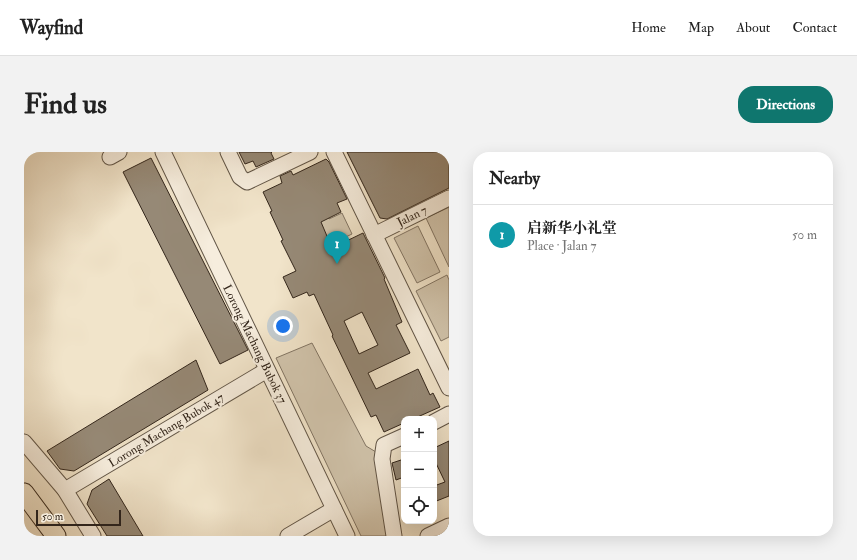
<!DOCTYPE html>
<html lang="en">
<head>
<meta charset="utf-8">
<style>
  :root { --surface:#fff; --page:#f2f2f2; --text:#222; --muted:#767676; --line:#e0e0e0; --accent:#0f766e }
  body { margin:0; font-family:"IM FELL Double Pica","Noto Serif SC",serif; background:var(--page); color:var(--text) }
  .controls { position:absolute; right:12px; bottom:12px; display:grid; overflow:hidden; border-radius:8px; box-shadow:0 4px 16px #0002 }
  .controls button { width:36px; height:36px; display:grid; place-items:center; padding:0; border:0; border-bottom:1px solid var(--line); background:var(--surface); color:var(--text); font:20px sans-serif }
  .scale { position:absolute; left:12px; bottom:10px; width:85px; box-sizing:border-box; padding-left:4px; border:2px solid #33261b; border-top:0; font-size:11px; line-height:14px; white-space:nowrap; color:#33261b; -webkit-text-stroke:3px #f6eddd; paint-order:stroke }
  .you { position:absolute; left:259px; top:174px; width:14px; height:14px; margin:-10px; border:3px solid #fff; border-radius:50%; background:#1a73e8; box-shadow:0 0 0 6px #1a73e833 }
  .badge { display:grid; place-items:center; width:26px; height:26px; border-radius:50%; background:var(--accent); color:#fff; font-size:13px; font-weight:700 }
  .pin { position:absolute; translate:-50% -33px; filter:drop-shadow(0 1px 2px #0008) }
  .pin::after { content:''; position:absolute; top:21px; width:14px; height:12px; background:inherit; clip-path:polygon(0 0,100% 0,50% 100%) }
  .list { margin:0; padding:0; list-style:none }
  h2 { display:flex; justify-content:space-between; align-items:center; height:52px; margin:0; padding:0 16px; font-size:17px }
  h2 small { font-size:13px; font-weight:400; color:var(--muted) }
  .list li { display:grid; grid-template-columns:26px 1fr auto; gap:12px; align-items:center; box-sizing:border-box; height:60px; padding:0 16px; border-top:1px solid var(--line) }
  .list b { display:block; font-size:15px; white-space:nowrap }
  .list p { margin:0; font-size:13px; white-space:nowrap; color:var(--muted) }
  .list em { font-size:13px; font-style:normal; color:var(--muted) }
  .icon { flex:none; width:22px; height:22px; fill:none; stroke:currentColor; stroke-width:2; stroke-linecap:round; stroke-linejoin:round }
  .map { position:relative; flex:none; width:425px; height:384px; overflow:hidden; border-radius:16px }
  header { display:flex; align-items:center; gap:24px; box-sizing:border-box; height:56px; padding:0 20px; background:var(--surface); border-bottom:1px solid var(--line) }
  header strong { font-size:19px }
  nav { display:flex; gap:22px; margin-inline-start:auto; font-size:14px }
  .intro { display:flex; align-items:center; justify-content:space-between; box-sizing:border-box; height:96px; padding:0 24px }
  h1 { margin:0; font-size:28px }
  .button { padding:10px 18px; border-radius:16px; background:var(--accent); color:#fff; font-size:14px; font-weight:700 }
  main { display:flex; gap:24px; padding:0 24px }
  aside { flex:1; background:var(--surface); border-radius:16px; box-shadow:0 4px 16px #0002 }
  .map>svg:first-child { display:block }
  .green { fill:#d1c4ac; stroke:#827564 }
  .building { fill:#968976; stroke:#33261b; fill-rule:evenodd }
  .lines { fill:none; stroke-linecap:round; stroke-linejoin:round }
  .minor-casing { stroke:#625647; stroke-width:17 }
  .major-casing { stroke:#33261b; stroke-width:21 }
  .minor { stroke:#f6eddd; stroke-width:15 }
  .major { stroke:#f1e4ca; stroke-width:19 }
  .labels { text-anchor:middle; stroke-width:4; stroke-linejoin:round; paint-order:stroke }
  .street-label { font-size:12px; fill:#33261b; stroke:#f6eddd }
</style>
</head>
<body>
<header>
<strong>Wayfind</strong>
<nav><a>Home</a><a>Map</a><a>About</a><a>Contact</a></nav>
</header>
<div class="intro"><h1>Find us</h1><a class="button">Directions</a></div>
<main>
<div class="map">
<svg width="425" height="384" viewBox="0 0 425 384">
  <rect width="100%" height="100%" fill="#f1e4ca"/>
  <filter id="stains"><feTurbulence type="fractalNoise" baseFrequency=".005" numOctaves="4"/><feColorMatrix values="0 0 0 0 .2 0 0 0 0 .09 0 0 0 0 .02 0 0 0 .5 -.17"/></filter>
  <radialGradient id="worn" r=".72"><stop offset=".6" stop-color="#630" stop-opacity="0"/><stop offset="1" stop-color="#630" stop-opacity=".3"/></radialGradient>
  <g class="green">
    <path d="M425,55V115L402,66Z"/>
    <path d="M301,58L305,67L318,61L328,82L292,99L278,69Z"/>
    <path d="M394,74L416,120L393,131L370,86Z"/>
    <path d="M423,123L425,128V185L417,189L392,139Z"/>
    <path d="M288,191L342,294L352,300L363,384H337L252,206Z"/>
  </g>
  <g class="building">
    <path d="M215,0H248L247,1L250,7L232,15L229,9L221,12Z"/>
    <path d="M323,0H425V36L363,67L356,66Z"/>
    <path d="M127,6L224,198L196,212L99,20Z"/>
    <path d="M302,7L305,10L323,47L313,51L317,60L297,70L308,96L339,81L361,126L360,127L378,170L372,173L386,201L344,221L352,237L394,217L406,243L409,241L416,255L389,267H380V271L360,280L352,263L347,265L308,184L309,183L290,142L285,144L283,140L269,146L259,125L272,119L257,89L259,88L246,60L248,59L239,40L258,31L256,24L267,19L269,23ZM338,160L354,193L335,202L320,169Z"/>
    <path d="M172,208L184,238L50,319L36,317L23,299Z"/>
    <path d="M425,289V344L410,350V334L421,330L410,307V296Z"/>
    <path d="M380,307V325L372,328L368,311Z"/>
    <path d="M85,327L119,384H83L63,352L68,338Z"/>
  </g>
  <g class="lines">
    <g class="minor-casing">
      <g id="minor">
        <path d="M139,0L323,384"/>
        <path d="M204,0L216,25L223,30L286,0"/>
        <path d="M310,0L425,236"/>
        <path d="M86,5L95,0"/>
        <path d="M350,83L425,46"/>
        <path d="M410,270L425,262"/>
        <path d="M0,290L41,338L69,384"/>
        <path d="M41,338L243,218"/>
        <path d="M264,384L310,357"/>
        <path d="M370,384L358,307L360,293L380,284"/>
        <path d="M404,384L425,374"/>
      </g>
    </g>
    <g class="major-casing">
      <path id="major" d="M0,341L32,384"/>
    </g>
    <use href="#minor" class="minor"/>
    <use href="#major" class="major"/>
  </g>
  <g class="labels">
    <g class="street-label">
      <text transform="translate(388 64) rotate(-26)" y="4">Jalan 7</text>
      <text transform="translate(231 192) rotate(64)" y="4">Lorong Machang Bubok 37</text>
      <text transform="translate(142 278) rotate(-31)" y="4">Lorong Machang Bubok 47</text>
    </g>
  </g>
  <rect width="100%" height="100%" filter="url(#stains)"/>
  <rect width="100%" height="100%" fill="url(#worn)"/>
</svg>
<div class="controls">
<button>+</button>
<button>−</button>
<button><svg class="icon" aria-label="locate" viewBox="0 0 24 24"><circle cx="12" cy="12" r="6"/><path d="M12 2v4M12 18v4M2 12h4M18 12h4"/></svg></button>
</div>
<div class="scale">50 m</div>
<div class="you"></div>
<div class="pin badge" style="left:313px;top:112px;background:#0f9aa8">1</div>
</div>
<aside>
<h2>Nearby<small></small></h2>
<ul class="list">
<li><span class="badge" style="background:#0f9aa8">1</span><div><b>启新华小礼堂</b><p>Place · Jalan 7</p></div><em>50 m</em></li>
</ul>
</aside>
</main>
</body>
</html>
